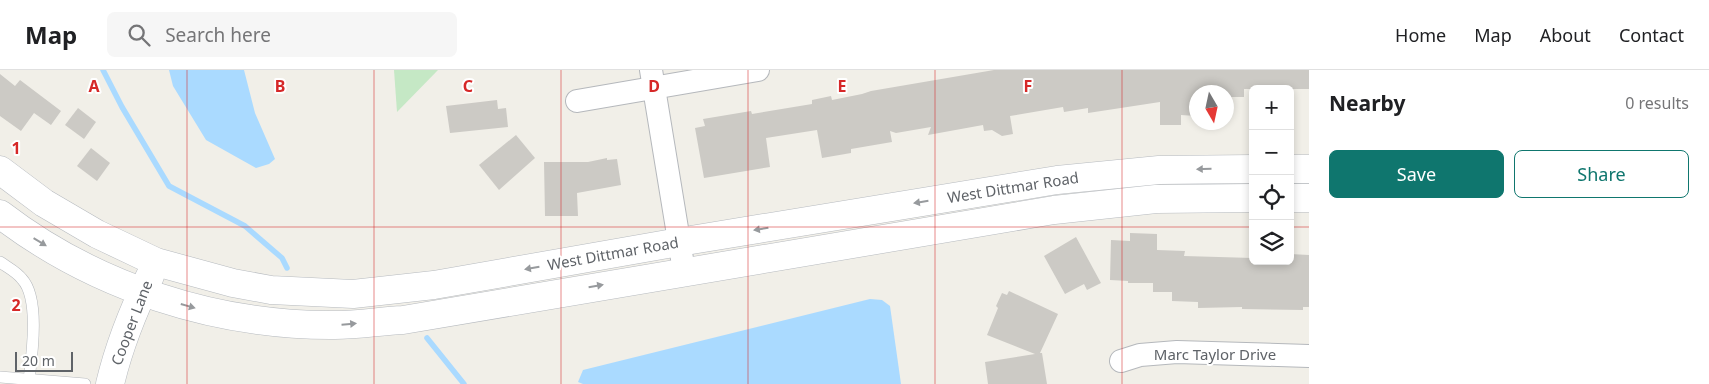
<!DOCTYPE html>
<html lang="en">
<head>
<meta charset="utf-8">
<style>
  :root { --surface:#fff; --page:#f6f6f6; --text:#202124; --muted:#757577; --line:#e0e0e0; --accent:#0f766e }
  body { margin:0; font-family:"Noto Sans",sans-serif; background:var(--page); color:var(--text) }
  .controls { position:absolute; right:15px; top:15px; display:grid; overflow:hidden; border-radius:8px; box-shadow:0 2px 8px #0003 }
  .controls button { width:45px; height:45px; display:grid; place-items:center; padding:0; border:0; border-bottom:1px solid var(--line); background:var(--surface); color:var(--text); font:25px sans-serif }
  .compass { position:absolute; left:1189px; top:15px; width:45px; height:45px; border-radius:50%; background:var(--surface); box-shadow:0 2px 8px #0003; rotate:171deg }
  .scale { position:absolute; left:15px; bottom:12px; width:58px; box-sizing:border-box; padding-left:5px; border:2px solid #5f6368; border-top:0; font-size:14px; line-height:18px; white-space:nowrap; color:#5f6368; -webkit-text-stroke:4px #fff; paint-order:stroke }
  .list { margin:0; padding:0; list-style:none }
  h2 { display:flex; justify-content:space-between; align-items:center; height:65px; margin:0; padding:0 20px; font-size:21px }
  h2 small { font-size:16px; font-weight:400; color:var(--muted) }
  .actions { display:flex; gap:10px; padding:15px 20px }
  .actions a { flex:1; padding:11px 0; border:1px solid var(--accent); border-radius:8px; text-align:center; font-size:18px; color:var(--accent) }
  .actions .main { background:var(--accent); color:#fff }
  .icon { flex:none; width:28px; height:28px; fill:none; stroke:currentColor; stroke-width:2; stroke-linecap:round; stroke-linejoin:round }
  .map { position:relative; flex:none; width:1309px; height:314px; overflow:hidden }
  header { display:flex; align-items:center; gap:30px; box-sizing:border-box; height:70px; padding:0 25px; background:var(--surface); border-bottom:1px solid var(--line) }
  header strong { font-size:24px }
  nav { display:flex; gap:28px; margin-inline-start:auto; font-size:18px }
  .search { width:350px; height:45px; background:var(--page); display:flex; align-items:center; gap:12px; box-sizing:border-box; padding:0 18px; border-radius:8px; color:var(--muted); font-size:19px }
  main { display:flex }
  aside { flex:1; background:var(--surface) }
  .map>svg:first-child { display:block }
  .green { fill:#c5e8c5 }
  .water { fill:#aadaff }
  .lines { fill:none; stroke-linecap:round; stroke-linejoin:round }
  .stream { stroke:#aadaff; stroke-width:5.5 }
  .building { fill:#cccac5 }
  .lane-casing { stroke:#b5b8bc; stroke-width:12 }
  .street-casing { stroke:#b5b8bc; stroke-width:24 }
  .secondary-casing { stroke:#b6babf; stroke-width:29 }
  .lane { stroke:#fff; stroke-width:11 }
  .street { stroke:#fff; stroke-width:22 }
  .secondary { stroke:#fff; stroke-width:28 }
  .oneway { fill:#979a9d }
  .grid { fill:none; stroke:#d62828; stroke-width:1; stroke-opacity:0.55 }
  .labels { text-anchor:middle; stroke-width:4; stroke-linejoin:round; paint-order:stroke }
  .street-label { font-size:15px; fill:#5f6368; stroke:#fff }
  .grid-label { font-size:16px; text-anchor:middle; font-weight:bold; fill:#d62828; stroke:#fff; stroke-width:4; stroke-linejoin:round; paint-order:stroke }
</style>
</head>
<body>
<header>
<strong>Map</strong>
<div class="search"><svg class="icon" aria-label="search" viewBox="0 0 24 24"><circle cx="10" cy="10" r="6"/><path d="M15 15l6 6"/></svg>Search here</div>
<nav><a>Home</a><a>Map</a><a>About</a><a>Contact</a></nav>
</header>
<main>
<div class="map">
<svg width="1309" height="314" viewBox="0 0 1309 314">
  <rect width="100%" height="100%" fill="#f1efe8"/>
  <path class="green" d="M394,0H438L397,42Z"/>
  <g class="water">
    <path d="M169,0H244L255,43L275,89L269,94L256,98L206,70L173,16Z"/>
    <path d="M870,229L882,230L890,236L901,314H583L578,312L583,300Z"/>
  </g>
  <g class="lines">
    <g class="stream">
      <path d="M103,0L122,37L169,116L245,156L282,188L287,198"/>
      <path d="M427,268L464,314"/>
    </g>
  </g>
  <g class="building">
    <path d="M994,0H1309V19H1244V27H1226V22H1196V46L1181,45V55H1160V32L1088,43V38L1064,42L1063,37L1010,46L1013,64L1002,66L992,60L984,61L983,55L928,65L931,57L896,63L890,61L892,72L851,79V83L822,88L817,60L766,68L770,97L704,108L695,58L705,56L703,49L751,41L752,44L812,34V30L831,26L832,30L862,24L871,21Z"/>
    <path d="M0,4L15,16L20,10L61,41L51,55L34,43L21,61L0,46Z"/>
    <path d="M497,30L498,39L506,38L508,57L450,63L446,36Z"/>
    <path d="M78,38L96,52L84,69L65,55Z"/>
    <path d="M516,65L535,88L499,120L479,95Z"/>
    <path d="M91,78L110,93L97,111L77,96Z"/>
    <path d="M607,88V90L617,89L621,115L577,123L578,146H545L544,92H588Z"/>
    <path d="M1130,163L1157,164V180L1185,181L1184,186L1253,188V191H1290V184L1309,185V237H1303V240L1242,239V237L1198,238V232L1172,231V222H1153V213H1128V211L1110,210L1111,170L1130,171Z"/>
    <path d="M1076,167L1101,213L1087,220L1084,214L1065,224L1044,186Z"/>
    <path d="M1009,221L1058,244L1040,283H1042L1047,314H988L985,292L1035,284L987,265L998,238L996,236L1002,223L1007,225Z"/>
  </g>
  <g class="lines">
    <g class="lane-casing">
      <g id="lane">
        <path d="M0,192C7,197 17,202 22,209C40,228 32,285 29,310"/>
        <path d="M0,307L85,314"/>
      </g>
    </g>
    <g class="street-casing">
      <g id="street">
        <path d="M651,0L684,201"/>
        <path d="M577,31L758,0"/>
        <path d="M1121,291L1140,285L1177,282L1309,286"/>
      </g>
    </g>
    <g class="secondary-casing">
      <g id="secondary">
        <path d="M1290,99H1309"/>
        <path d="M0,100L44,133L97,164L156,192L233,213L271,220L353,224L434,215L679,172L1057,110L1159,100L1253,99"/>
        <path d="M1290,128H1309"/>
        <path d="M0,144C95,217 216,256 335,255C358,255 381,251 403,250L1054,140L1156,129L1253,128"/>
        <path d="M110,314C119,276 133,241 150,206"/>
      </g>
    </g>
    <use href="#lane" class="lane"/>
    <use href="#street" class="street"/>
    <use href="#secondary" class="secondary"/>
  </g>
  <defs><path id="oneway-solid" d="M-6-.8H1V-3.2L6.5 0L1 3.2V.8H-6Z" transform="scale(1.25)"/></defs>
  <g class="oneway">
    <use href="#oneway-solid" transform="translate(1204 99) rotate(179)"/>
    <use href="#oneway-solid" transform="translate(921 132) rotate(171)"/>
    <use href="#oneway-solid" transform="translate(761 159) rotate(171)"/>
    <use href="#oneway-solid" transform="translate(40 172) rotate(31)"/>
    <use href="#oneway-solid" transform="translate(532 198) rotate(170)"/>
    <use href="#oneway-solid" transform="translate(596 216) rotate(-10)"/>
    <use href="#oneway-solid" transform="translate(188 236) rotate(16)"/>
    <use href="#oneway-solid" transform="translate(349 254) rotate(-5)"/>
  </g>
  <path class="grid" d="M187,0V314M374,0V314M561,0V314M748,0V314M935,0V314M1122,0V314M0,157H1253M1290,157H1309"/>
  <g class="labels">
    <g class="street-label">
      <text transform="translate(1013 118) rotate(-9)" y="5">West Dittmar Road</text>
      <text transform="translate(613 184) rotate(-10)" y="5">West Dittmar Road</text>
      <text transform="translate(132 253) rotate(-69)" y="5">Cooper Lane</text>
      <text x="1215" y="290">Marc Taylor Drive</text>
    </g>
  </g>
  <g class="grid-label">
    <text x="94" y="22">A</text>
    <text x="280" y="22">B</text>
    <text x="468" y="22">C</text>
    <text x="654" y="22">D</text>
    <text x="842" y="22">E</text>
    <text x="1028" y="22">F</text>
    <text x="16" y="84">1</text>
    <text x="16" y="241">2</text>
  </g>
</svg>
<div class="controls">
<button>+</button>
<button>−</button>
<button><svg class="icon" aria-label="locate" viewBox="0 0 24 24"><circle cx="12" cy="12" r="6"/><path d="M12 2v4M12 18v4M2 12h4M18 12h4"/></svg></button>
<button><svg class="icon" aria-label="layers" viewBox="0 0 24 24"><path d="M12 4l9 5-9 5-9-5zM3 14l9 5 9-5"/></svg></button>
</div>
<svg class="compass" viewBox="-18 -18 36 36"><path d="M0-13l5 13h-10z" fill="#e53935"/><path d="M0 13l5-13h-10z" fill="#757577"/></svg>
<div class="scale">20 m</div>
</div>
<aside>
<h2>Nearby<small>0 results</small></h2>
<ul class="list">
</ul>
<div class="actions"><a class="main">Save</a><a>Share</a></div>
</aside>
</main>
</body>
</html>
